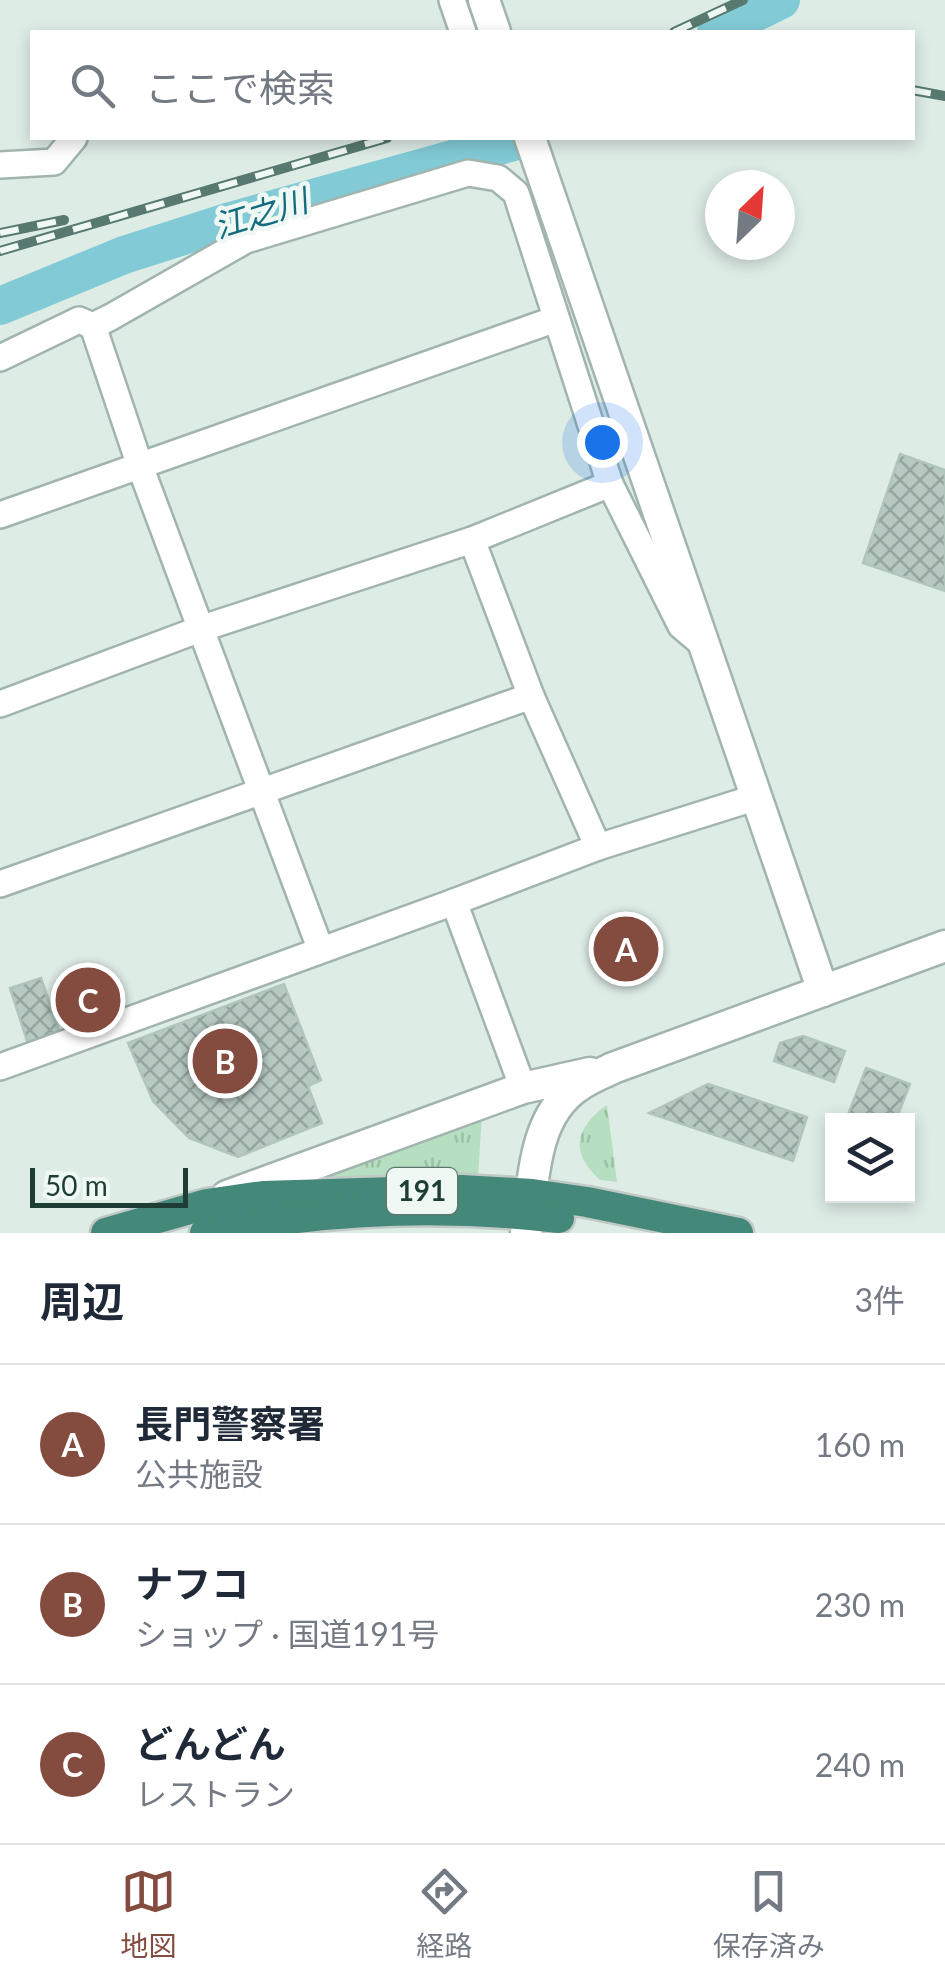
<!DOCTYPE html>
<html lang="ja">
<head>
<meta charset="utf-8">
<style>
  :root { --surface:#fff; --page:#f2f2f3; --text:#1f2937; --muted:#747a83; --line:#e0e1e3; --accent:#844b3f }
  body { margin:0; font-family:Lato,"Noto Sans JP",sans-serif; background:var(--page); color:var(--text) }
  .controls { position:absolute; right:30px; bottom:30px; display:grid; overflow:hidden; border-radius:0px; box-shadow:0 5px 15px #0003 }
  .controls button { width:90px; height:90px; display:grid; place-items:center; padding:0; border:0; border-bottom:2px solid var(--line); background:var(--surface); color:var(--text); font:50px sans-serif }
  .compass { position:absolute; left:705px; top:170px; width:90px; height:90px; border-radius:50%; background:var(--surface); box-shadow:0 5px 15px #0003; rotate:25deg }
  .scale { position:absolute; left:30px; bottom:25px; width:158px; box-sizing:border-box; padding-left:10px; border:5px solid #1e3d34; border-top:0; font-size:28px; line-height:35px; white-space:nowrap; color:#1e3d34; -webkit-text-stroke:8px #eff8f3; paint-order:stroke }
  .you { position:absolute; left:602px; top:442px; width:35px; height:35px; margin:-25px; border:8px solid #fff; border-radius:50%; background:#1a73e8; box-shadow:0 0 0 15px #1a73e833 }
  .badge { display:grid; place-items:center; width:65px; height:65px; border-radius:50%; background:var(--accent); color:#fff; font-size:32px; font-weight:700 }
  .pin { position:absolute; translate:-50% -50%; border:5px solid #fff; box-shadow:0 2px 10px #0006 }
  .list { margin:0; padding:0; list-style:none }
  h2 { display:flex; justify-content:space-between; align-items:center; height:130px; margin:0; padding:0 40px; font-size:42px }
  h2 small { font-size:32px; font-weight:400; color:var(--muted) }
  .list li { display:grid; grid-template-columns:65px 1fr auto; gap:30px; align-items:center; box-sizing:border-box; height:160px; padding:0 40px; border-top:2px solid var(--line) }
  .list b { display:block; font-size:38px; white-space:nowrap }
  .list p { margin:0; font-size:32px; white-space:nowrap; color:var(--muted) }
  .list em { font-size:32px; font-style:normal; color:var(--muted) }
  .icon { flex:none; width:55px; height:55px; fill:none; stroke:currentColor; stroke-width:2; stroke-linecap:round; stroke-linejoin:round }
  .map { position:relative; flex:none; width:945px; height:1233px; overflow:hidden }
  .search { position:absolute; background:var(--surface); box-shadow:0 5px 15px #0003; left:30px; right:30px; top:30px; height:110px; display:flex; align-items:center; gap:25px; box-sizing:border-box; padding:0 35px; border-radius:0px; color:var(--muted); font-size:38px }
  .sheet { height:610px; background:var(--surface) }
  nav { display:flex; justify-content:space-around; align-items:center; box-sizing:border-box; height:140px; border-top:2px solid var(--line); background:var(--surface); font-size:28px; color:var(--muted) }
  nav a { display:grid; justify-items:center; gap:5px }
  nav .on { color:var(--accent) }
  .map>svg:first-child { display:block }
  .grass { fill:url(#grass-tufts) }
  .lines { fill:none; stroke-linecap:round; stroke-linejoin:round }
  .river { stroke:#81cad6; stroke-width:38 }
  .building { fill:url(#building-cross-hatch); stroke:#b0c6bd; stroke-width:2.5 }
  .minor-casing { stroke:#a1b4ad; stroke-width:30 }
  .tertiary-casing { stroke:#a1b4ad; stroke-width:35 }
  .trunk-casing { stroke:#c0c9c6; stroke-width:35 }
  .minor { stroke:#fff; stroke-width:25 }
  .tertiary { stroke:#fff; stroke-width:30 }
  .trunk { stroke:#438878; stroke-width:30 }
  .rail-casing { stroke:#587970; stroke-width:10 }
  .rail { stroke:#eff8f3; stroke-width:6; stroke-dasharray:19; stroke-linecap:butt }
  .labels { text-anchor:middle; stroke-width:9; stroke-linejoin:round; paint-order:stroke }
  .shield { fill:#eff8f3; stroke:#5d756d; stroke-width:2.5 }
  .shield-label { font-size:28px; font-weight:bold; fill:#1e3d34 }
  .water-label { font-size:32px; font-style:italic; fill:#136d7e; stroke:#eff8f3 }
</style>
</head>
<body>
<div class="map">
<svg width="945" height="1233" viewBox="0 0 945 1233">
  <defs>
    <pattern id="grass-tufts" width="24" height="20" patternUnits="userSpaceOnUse" patternTransform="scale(2.5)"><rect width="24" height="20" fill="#b5dfc0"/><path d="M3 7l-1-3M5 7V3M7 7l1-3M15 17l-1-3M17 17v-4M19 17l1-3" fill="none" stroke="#9bc0a6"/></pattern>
    <pattern id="building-cross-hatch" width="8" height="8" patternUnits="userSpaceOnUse" patternTransform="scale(2.5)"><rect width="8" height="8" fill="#b7c9c1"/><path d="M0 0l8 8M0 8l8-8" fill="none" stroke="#94a49e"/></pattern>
  </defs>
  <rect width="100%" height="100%" fill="#deece6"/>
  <g class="grass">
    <path d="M607,1105L617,1182L600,1180C570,1153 574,1128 607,1105Z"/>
    <path d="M482,1114L478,1177L310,1182L307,1174Z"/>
  </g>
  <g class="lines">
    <g class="river">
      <path d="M716,32L781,0"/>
      <path d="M0,306L124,255L227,222L528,138"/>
    </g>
  </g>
  <g class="building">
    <path d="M900,454L945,470V591L863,563Z"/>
    <path d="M41,978L62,1040L30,1050L10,988Z"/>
    <path d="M101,978L112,1010L74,1023L63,991Z"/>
    <path d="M284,984L321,1080L308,1086L322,1123L238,1157L189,1138L153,1101L128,1043Z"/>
    <path d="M803,1036L845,1051L834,1082L774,1061L780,1043Z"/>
    <path d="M866,1068L910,1084L896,1120H846Z"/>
    <path d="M708,1084L807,1117L793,1161L649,1113Z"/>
  </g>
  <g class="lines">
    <g class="minor-casing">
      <g id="minor">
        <path d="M452,0L463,32"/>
        <path d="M0,165L54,162L74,138"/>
        <path d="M93,326L140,466L320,948"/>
        <path d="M0,358L79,320L93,326L111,317L246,240L468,173L498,178L516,193L610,484L681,626L706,647"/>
        <path d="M0,515L556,319"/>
        <path d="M472,540L531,696L598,847"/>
        <path d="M0,704L203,628L472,540L610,484"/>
        <path d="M0,884L531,696"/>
        <path d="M454,902L598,847L757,797"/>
        <path d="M0,1067L454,902L523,1088"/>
      </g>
    </g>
    <g class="tertiary-casing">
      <g id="tertiary">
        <path d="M484,0L495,32"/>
        <path d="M530,138L823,991"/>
        <path d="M227,1196L523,1088L590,1073"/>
        <path d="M526,1233C534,1183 532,1118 577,1087C588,1079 601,1074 613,1068L945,946"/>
      </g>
    </g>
    <g class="trunk-casing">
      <g id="trunk">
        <path d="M106,1233L207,1204L263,1196L461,1190L532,1194L587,1202L738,1233"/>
        <path d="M205,1233C322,1209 440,1204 559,1218"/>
      </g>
    </g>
    <use href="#minor" class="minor"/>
    <use href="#tertiary" class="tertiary"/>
    <use href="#trunk" class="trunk"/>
    <g class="rail-casing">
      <g id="rail">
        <path d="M674,32L743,0"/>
        <path d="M912,90L945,96"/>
        <path d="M0,233L64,220"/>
        <path d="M0,251L387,138"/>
      </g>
    </g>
    <use href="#rail" class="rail"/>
  </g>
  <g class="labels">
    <rect class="shield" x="387" y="1168" width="70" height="46" rx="8"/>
    <g class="shield-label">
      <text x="422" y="1201">191</text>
    </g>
    <g class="water-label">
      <text transform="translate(261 214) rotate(-17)" y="11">江之川</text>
    </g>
  </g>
</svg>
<div class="controls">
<button><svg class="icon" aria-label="layers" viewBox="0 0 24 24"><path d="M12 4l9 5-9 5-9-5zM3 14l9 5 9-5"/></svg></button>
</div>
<svg class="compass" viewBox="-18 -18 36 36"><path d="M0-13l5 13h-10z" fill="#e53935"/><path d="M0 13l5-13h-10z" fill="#747a83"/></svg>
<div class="scale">50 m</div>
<div class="you"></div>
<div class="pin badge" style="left:626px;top:949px">A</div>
<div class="pin badge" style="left:225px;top:1061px">B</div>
<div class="pin badge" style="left:88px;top:1000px">C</div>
<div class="search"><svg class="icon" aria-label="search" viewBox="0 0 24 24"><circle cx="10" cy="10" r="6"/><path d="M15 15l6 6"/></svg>ここで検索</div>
</div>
<section class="sheet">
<h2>周辺<small>3件</small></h2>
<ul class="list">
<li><span class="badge">A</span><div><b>長門警察署</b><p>公共施設</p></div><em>160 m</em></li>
<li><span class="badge">B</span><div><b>ナフコ</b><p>ショップ · 国道191号</p></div><em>230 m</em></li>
<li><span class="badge">C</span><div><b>どんどん</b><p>レストラン</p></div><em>240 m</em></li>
</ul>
</section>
<nav>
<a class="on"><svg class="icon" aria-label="map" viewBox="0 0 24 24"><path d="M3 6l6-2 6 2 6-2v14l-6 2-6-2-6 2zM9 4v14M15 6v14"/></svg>地図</a>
<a><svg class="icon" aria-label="directions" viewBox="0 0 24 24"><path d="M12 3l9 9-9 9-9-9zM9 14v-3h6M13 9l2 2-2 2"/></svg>経路</a>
<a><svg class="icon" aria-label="saved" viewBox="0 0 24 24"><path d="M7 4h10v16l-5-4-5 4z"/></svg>保存済み</a>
</nav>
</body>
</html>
